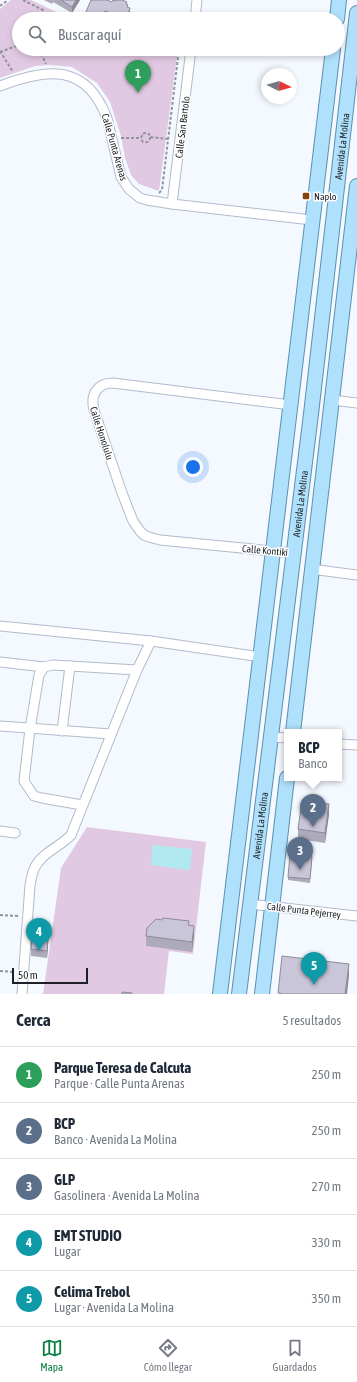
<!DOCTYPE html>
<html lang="es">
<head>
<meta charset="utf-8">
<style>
  :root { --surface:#fff; --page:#f6f6f7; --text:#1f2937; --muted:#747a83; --line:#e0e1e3; --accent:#0b8043 }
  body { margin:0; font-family:"Asap Condensed",sans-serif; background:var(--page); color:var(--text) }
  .compass { position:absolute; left:261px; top:68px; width:36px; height:36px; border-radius:50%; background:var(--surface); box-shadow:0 2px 6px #0003; rotate:95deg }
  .scale { position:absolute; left:12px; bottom:10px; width:76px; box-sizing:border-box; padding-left:4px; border:2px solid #1d2127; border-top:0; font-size:11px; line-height:14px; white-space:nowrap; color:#1d2127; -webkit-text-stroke:3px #fff; paint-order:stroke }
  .you { position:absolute; left:193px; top:467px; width:14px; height:14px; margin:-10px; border:3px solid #fff; border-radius:50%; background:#1a73e8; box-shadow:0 0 0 6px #1a73e833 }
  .badge { display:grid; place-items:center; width:26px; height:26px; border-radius:50%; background:var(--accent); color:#fff; font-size:13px; font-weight:700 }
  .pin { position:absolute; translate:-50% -33px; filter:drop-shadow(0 1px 2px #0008) }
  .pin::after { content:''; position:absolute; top:21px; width:14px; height:12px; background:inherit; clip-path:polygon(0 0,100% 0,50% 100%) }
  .popup { position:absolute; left:284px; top:729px; width:58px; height:52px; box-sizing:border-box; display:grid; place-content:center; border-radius:0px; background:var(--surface); filter:drop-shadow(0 1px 3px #0005); font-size:13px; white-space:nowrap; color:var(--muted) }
  .popup b { font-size:15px; color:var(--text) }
  .popup::after { content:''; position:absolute; left:50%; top:100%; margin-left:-8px; border:8px solid transparent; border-top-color:var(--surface) }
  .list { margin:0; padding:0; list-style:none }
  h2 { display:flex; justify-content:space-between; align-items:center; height:52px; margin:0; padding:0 16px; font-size:17px }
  h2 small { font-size:13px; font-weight:400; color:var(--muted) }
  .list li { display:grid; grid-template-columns:26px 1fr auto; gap:12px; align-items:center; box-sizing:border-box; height:56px; padding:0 16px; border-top:1px solid var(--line) }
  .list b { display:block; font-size:15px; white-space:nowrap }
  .list p { margin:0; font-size:13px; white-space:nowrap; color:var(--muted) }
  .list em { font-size:13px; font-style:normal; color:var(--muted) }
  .icon { flex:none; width:22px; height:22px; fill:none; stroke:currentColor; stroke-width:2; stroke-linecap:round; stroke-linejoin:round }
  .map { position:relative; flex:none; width:357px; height:994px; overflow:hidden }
  .search { position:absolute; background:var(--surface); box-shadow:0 2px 6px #0003; left:12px; right:12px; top:12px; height:44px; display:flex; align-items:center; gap:10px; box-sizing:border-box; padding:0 14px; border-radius:22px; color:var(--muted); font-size:15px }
  .sheet { height:332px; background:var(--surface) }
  nav { display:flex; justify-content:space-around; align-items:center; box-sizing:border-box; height:56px; border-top:1px solid var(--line); background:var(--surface); font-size:11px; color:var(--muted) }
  nav a { display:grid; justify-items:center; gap:2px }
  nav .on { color:var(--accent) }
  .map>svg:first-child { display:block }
  .green { fill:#e2c9e3 }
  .water { fill:#b0e9ef }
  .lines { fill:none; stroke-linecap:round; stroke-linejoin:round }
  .minor-casing { stroke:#b2bbcd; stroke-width:11 }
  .primary-casing { stroke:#5b91b0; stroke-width:16 }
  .path { stroke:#8f939a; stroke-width:2; stroke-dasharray:3 2; stroke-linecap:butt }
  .minor { stroke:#fff; stroke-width:9 }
  .primary { stroke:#b0e1fc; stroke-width:14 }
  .wall { fill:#adaabb }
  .shaded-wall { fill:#8d8b98 }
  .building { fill:#c9c6d9; stroke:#8d8b98 }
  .poi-dot { fill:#84440c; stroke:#fff; stroke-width:1.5 }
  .labels { text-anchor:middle; stroke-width:3; stroke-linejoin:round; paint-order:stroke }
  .street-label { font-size:10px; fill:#1d2127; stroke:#fff }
  .poi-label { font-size:10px; fill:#1d2127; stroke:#fff; text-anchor:start }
</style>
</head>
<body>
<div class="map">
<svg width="357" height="994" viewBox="0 0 357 994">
  <rect width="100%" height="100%" fill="#f4f8ff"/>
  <g class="green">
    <path d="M11,0H31L71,19H19V49H178L159,191L139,184L131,175L125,158L121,136L110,102L97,83L72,67L49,65L35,66L0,78V9Z"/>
    <path d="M87,827L206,842L193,954L169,951L164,994H43L61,868Z"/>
  </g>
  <path class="water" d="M153,845L192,849L190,870L151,865Z"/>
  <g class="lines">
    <g class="minor-casing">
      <g id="minor">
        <path d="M195,19L197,0"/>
        <path d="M0,86C47,68 86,63 107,118L121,177L129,189L140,198L147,200L172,204L312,220"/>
        <path d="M172,204L191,49"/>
        <path d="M332,400L357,403"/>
        <path d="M291,405L113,383C97,383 90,395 94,410L122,493L133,521L140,531L144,535L149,537L160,540L293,553"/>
        <path d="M311,569L357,575"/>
        <path d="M0,626L151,641L261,657"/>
        <path d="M0,662L44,667"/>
        <path d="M0,726L111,734"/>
        <path d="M62,731L70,666"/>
        <path d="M271,737L287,738"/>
        <path d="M339,744L357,745"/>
        <path d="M82,805L42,798L34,796L24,781L30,729L39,675L44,667L53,665L137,670"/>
        <path d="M0,831L15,833"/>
        <path d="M250,904L357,916"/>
        <path d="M22,994L30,885C31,880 32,874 34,869C41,853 60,847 71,835L137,670L151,641"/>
      </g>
    </g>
    <g class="primary-casing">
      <g id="primary">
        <path d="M337,19L339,0"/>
        <path d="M293,732L357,186"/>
        <path d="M220,994L333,49"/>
        <path id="s1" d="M239,994L311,414L357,13"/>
        <path d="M262,994L287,778"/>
      </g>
    </g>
    <g class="path">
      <path d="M23,0L43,10L41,19"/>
      <path d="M0,6L8,0"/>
      <path d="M340,40L341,30"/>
      <path d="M39,49L46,64"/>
      <path d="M0,51L13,72"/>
      <path d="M0,52L19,45"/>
      <path d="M150,137C150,141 148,143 143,142L141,139L142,134L145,133L149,134L150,137L168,139"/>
      <path d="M121,138H140"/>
      <path d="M159,193L162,190L179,49"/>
      <path d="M0,915L18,916"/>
      <path d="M0,971L14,972"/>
    </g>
    <use href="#minor" class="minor"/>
    <use href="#primary" class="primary"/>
  </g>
  <g class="wall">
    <path d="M44,0H80L72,13L53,2L52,4Z"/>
    <path d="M112,2L127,4L130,15L128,19H107L105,18L104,19H85V14Z"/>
    <path d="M329,814L325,843L298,839V829Z"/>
    <path d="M312,861L310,883L288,880V877Z"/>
    <path d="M189,925L194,935L192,952L146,946V936Z"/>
    <path d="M48,947L47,958L31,956V949Z"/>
  </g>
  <g class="shaded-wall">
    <path d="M76,0H80L72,13V7Z"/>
    <path d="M130,8V15L128,19H127V17Z"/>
    <path d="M105,11V18L104,19H101Z"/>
    <path d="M329,804V814L325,843V833Z"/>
    <path d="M194,926V935L192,952V942Z"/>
    <path d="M48,940V947L47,958V951Z"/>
    <path d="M349,964V976L347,994H345Z"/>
  </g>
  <g class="building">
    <path d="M61,0H76L72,7Z"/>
    <path d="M91,0H107L112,2L113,0L116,1L117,0H122L127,2L126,4L128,5L127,7L130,8L127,17L123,16V18L105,11L101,19H96L85,14Z"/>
    <path d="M302,801L329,804L325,833L298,829Z"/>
    <path d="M290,855L312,857L310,879L288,877Z"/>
    <path d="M163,918L189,921L188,925L194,926L192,942L146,936L147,928L156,919L162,920Z"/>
    <path d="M32,938L48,940L47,951L31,949Z"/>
    <path d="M282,956L349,964L345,994H283L278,993Z"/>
    <path d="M122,992L132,993V994H122Z"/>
  </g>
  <rect class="poi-dot" x="302" y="192" width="8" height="8" rx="2"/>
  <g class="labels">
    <g class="street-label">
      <text transform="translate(182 127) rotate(-83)" y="4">Calle San Bartolo</text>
      <text dy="4" stroke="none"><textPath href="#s1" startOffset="854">Avenida La Molina</textPath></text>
      <text transform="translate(115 147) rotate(74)" y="4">Calle Punta Arenas</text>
      <text transform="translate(102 433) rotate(72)" y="4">Calle Honolulu</text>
      <text dy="4" stroke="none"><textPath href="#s1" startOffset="494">Avenida La Molina</textPath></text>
      <text transform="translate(265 550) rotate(5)" y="4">Calle Kontiki</text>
      <text dy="4" stroke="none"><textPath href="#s1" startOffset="170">Avenida La Molina</textPath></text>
      <text transform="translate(304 910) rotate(7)" y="4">Calle Punta Pejerrey</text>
    </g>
    <g class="poi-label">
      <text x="314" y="200">Naplo</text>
    </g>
  </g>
</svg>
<svg class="compass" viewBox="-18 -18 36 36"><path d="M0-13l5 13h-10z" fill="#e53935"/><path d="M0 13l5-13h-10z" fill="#747a83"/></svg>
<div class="scale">50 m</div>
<div class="you"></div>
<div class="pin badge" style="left:138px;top:93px;background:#2e9e5b">1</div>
<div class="pin badge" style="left:313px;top:827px;background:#5c6f8a">2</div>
<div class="popup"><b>BCP</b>Banco</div>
<div class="pin badge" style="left:300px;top:870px;background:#5c6f8a">3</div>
<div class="pin badge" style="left:39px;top:951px;background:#0f9aa8">4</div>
<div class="pin badge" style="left:314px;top:985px;background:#0f9aa8">5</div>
<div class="search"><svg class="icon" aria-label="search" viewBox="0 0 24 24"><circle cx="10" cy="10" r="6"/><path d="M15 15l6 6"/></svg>Buscar aquí</div>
</div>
<section class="sheet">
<h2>Cerca<small>5 resultados</small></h2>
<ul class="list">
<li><span class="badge" style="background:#2e9e5b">1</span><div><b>Parque Teresa de Calcuta</b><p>Parque · Calle Punta Arenas</p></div><em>250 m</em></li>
<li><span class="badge" style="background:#5c6f8a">2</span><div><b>BCP</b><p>Banco · Avenida La Molina</p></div><em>250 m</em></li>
<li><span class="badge" style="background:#5c6f8a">3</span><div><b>GLP</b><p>Gasolinera · Avenida La Molina</p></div><em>270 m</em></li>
<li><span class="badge" style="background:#0f9aa8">4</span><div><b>EMT STUDIO</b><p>Lugar</p></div><em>330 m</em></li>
<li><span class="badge" style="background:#0f9aa8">5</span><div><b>Celima Trebol</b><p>Lugar · Avenida La Molina</p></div><em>350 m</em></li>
</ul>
</section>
<nav>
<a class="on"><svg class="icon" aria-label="map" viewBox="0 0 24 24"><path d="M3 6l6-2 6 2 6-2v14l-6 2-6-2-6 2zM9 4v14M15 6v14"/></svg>Mapa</a>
<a><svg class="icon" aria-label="directions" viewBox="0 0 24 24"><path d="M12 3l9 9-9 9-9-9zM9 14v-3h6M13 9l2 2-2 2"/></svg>Cómo llegar</a>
<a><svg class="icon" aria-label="saved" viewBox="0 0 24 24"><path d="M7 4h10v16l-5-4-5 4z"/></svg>Guardados</a>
</nav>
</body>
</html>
